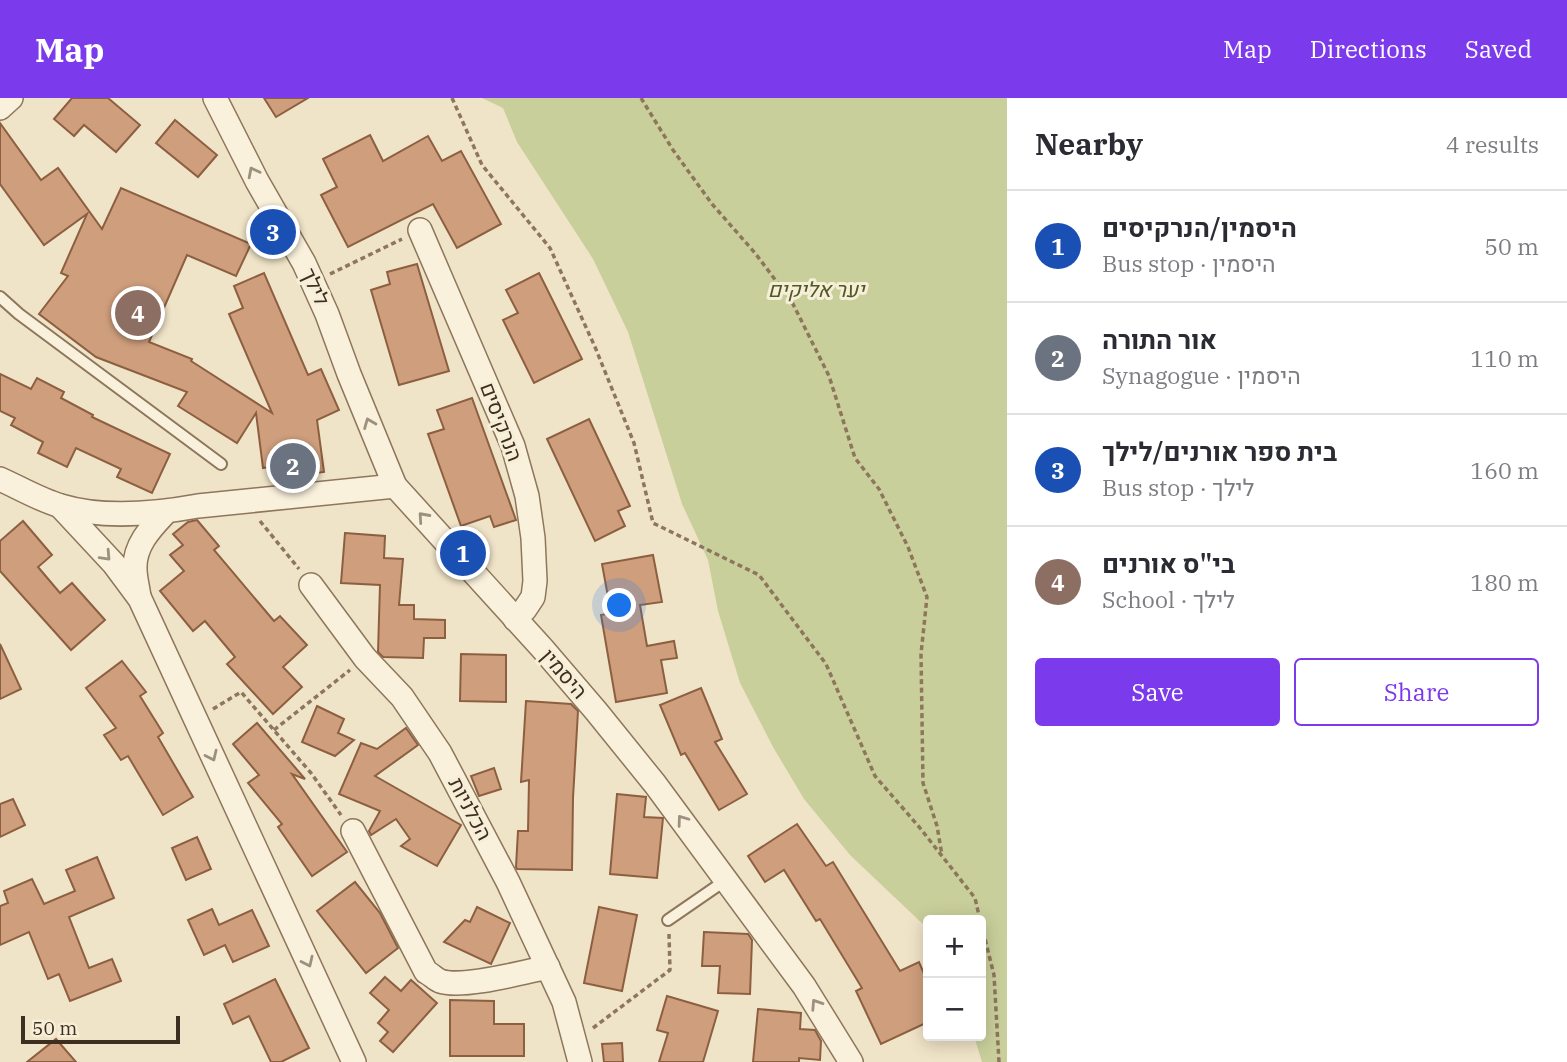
<!DOCTYPE html>
<html lang="en">
<head>
<meta charset="utf-8">
<style>
  :root { --surface:#fff; --page:#f2f2f3; --text:#2b2b33; --muted:#7c7c81; --line:#e1e1e2; --accent:#7c3aed }
  body { margin:0; font-family:"IBM Plex Serif",Heebo,serif; background:var(--page); color:var(--text) }
  .controls { position:absolute; right:21px; bottom:21px; display:grid; overflow:hidden; border-radius:7px; box-shadow:0 4px 18px #0003 }
  .controls button { width:63px; height:63px; display:grid; place-items:center; padding:0; border:0; border-bottom:2px solid var(--line); background:var(--surface); color:var(--text); font:35px sans-serif }
  .scale { position:absolute; left:21px; bottom:18px; width:159px; box-sizing:border-box; padding-left:7px; border:4px solid #3d2e20; border-top:0; font-size:19px; line-height:24px; white-space:nowrap; color:#3d2e20; -webkit-text-stroke:5px #f7eed8; paint-order:stroke }
  .you { position:absolute; left:620px; top:508px; width:24px; height:24px; margin:-18px; border:5px solid #fff; border-radius:50%; background:#1a73e8; box-shadow:0 0 0 10px #1a73e833 }
  .badge { display:grid; place-items:center; width:46px; height:46px; border-radius:50%; background:var(--accent); color:#fff; font-size:23px; font-weight:700 }
  .pin { position:absolute; translate:-50% -50%; border:4px solid #fff; box-shadow:0 2px 7px #0006 }
  .list { margin:0; padding:0; list-style:none }
  h2 { display:flex; justify-content:space-between; align-items:center; height:91px; margin:0; padding:0 28px; font-size:30px }
  h2 small { font-size:23px; font-weight:400; color:var(--muted) }
  .list li { display:grid; grid-template-columns:46px 1fr auto; gap:21px; align-items:center; box-sizing:border-box; height:112px; padding:0 28px; border-top:2px solid var(--line) }
  .list b { display:block; font-size:26px; white-space:nowrap }
  .list p { margin:0; font-size:23px; white-space:nowrap; color:var(--muted) }
  .list em { font-size:23px; font-style:normal; color:var(--muted) }
  .actions { display:flex; gap:14px; padding:21px 28px }
  .actions a { flex:1; padding:16px 0; border:2px solid var(--accent); border-radius:7px; text-align:center; font-size:24px; color:var(--accent) }
  .actions .main { background:var(--accent); color:#fff }
  .map { position:relative; flex:none; width:1007px; height:964px; overflow:hidden }
  header { display:flex; align-items:center; gap:42px; box-sizing:border-box; height:98px; padding:0 35px; background:var(--accent); color:#fff }
  header strong { font-size:33px }
  nav { display:flex; gap:38px; margin-inline-start:auto; font-size:24px }
  main { display:flex }
  aside { flex:1; background:var(--surface) }
  .map>svg:first-child { display:block }
  .green { fill:#c9cf9b }
  .building { fill:#cf9f7d; stroke:#8d5f41; stroke-width:2 }
  .lines { fill:none; stroke-linecap:round; stroke-linejoin:round }
  .service-casing { stroke:#8d765c; stroke-width:14 }
  .minor-casing { stroke:#8d765c; stroke-width:26 }
  .path { stroke:#8d765c; stroke-width:3.5; stroke-dasharray:5 3.5; stroke-linecap:butt }
  .service { stroke:#faf1dc; stroke-width:10 }
  .minor { stroke:#faf1dc; stroke-width:23 }
  .oneway { stroke:#9c907e }
  .labels { text-anchor:middle; stroke-width:6; stroke-linejoin:round; paint-order:stroke }
  .street-label { font-size:21px; fill:#3d2e20; stroke:#f7eed8 }
  .park-label { font-size:21px; font-style:italic; fill:#4d5a26; stroke:#f7eed8 }
</style>
</head>
<body>
<header>
<strong>Map</strong>
<nav><a>Map</a><a>Directions</a><a>Saved</a></nav>
</header>
<main>
<div class="map">
<svg width="1007" height="964" viewBox="0 0 1007 964">
  <rect width="100%" height="100%" fill="#f0e4c8"/>
  <path class="green" d="M482,0H1007V964H982L974,938H981V822H928V831L850,757L804,701L773,649L740,585L718,513L708,462L682,406L628,234L593,161L517,44L503,10Z"/>
  <g class="building">
    <path d="M72,0H108L140,27L116,54L84,27L74,38L54,21Z"/>
    <path d="M264,0H308L276,19Z"/>
    <path d="M175,22L217,57L198,79L156,45Z"/>
    <path d="M0,25L41,82L58,70L102,131L121,90L251,146L236,178L187,157L149,244L192,261L191,263L272,315L229,216L243,210L234,188L264,175L308,277L321,271L339,312L317,322L324,374L276,380L274,368L263,370L256,315L237,345L178,308L187,294L96,259L39,216L68,178L61,175L87,116L44,147L0,86Z"/>
    <path d="M370,37L383,63L428,38L442,63L461,53L501,126L457,150L433,106L348,149L321,97L337,89L323,61Z"/>
    <path d="M417,166L449,273L399,287L371,192L390,186L387,174Z"/>
    <path d="M539,175L582,261L534,285L503,222L518,215L506,192Z"/>
    <path d="M0,276L31,291L37,280L64,294L61,300L93,317L92,319L170,356L152,395L117,379L121,371L76,350L67,369L38,355L43,344L11,327L15,320L0,313Z"/>
    <path d="M472,300L516,422L494,429L490,418L461,428L428,336L444,331L437,312Z"/>
    <path d="M589,321L630,408L618,413L625,428L595,443L547,341Z"/>
    <path d="M197,422L219,448L214,452L274,523L280,518L307,547L283,569L302,589L273,616L227,566L235,559L205,523L193,533L160,493L184,473L170,457L183,447L173,436L188,424Z"/>
    <path d="M23,423L52,457L38,469L60,495L72,485L105,522L71,552L0,473V443Z"/>
    <path d="M345,435L385,438L384,460L403,461L399,507H414V521L445,522V540H424L423,560L383,559L378,554L380,487L341,485Z"/>
    <path d="M653,457L662,504L640,507L647,548L674,543L677,560L661,562L667,595L616,604L601,517L611,515L602,466Z"/>
    <path d="M0,546L21,591L0,601Z"/>
    <path d="M461,556L506,557V604L460,603Z"/>
    <path d="M122,563L146,594L140,598L163,635L158,639L193,699L163,717L128,658L121,662L104,637L116,630L86,590Z"/>
    <path d="M701,590L722,641L715,644L747,696L719,712L685,655L681,657L660,607Z"/>
    <path d="M526,603L571,606L578,613L573,700L572,772L517,771L516,769L518,733H528L529,682L521,684Z"/>
    <path d="M317,608L344,621L338,635L354,642L335,658L302,644Z"/>
    <path d="M257,625L305,681L292,676L347,754L312,778L278,729L282,726L248,685L259,677L233,646Z"/>
    <path d="M406,630L418,647L375,678L461,727L437,768L401,748L410,741L396,721L371,737L369,733L380,713L339,696L361,645L377,651Z"/>
    <path d="M494,670L501,691L479,698L471,678Z"/>
    <path d="M617,696L646,699L644,719L663,720L657,780L610,776Z"/>
    <path d="M13,701L25,727L0,739V706Z"/>
    <path d="M797,726L826,768L833,764L900,873L919,864L928,885V924L881,946L856,893L862,890L820,821L816,823L784,772L765,784L748,758Z"/>
    <path d="M197,739L211,771L186,782L172,750Z"/>
    <path d="M97,759L114,800L69,819L89,870L112,861L121,883L70,903L59,876L48,881L29,834L0,847V808L8,805L4,793L32,781L44,806L75,793L66,772Z"/>
    <path d="M355,784L380,815L398,850L366,875L317,813Z"/>
    <path d="M477,809L510,825L491,866L444,844L465,822L470,824Z"/>
    <path d="M599,809L637,817L622,893L584,885Z"/>
    <path d="M212,811L219,827L252,812L269,848L233,864L225,847L204,857L188,822Z"/>
    <path d="M704,834L748,836L752,842L750,896L718,895L720,868H702Z"/>
    <path d="M385,879L401,893L411,882L437,905L393,954L380,943L388,934L378,925L389,912L370,895Z"/>
    <path d="M275,881L309,950L281,964H271L249,918L233,926L224,906Z"/>
    <path d="M667,898L718,913L703,964H659L668,935L657,932Z"/>
    <path d="M450,902L494,903V926H524V958H450Z"/>
    <path d="M758,911L801,915L800,931L815,932L821,943L820,962L799,960V964H753Z"/>
    <path d="M56,941L76,964H27Z"/>
    <path d="M622,945L623,964H604L602,946Z"/>
  </g>
  <g class="lines">
    <g class="service-casing">
      <g id="service">
        <path d="M0,199L19,216L221,366"/>
        <path d="M668,822L726,782"/>
      </g>
    </g>
    <g class="minor-casing">
      <g id="minor">
        <path d="M215,0L257,83L304,165L327,216L349,276L395,388L542,550L596,613L655,686L804,888L851,964"/>
        <path d="M0,10L11,0"/>
        <path d="M420,132L513,348L527,398L533,440L535,483L533,499L525,511L515,521"/>
        <path d="M0,381C20,390 40,402 61,408C104,421 154,416 198,408L395,388"/>
        <path d="M60,408L114,466L140,501L354,964"/>
        <path d="M311,487L365,560L402,599L440,655L508,784L564,904L580,964"/>
        <path d="M139,499C138,490 135,480 135,471C134,447 151,430 166,414"/>
        <path d="M353,733L426,874C431,876 435,881 440,883C462,891 524,874 548,869"/>
      </g>
    </g>
    <g class="path">
      <path d="M452,0L482,67L550,150L595,249L634,345L653,425L759,477L826,566L875,678L920,730L975,800L980,822"/>
      <path d="M641,0L673,52L712,106L755,155L792,204L829,278L855,360L879,391L908,449L927,499L921,556L923,685L937,728L942,757"/>
      <path d="M330,176L402,141"/>
      <path d="M260,423L299,471"/>
      <path d="M213,611L241,594L311,675L341,717"/>
      <path d="M274,632L350,572"/>
      <path d="M981,825L994,877L999,964"/>
      <path d="M593,930L670,872L669,836"/>
    </g>
    <use href="#service" class="service"/>
    <use href="#minor" class="minor"/>
  </g>
  <defs><path id="oneway-chevron" d="M-2-3.5L2.5 0L-2 3.5" fill="none" stroke-width="1.6" stroke-linecap="round" stroke-linejoin="round" transform="scale(1.75)"/></defs>
  <g class="oneway">
    <use href="#oneway-chevron" transform="translate(253 74) rotate(-117)"/>
    <use href="#oneway-chevron" transform="translate(369 325) rotate(-112)"/>
    <use href="#oneway-chevron" transform="translate(423 419) rotate(-132)"/>
    <use href="#oneway-chevron" transform="translate(106 458) rotate(47)"/>
    <use href="#oneway-chevron" transform="translate(212 658) rotate(65)"/>
    <use href="#oneway-chevron" transform="translate(682 722) rotate(-126)"/>
    <use href="#oneway-chevron" transform="translate(308 864) rotate(65)"/>
    <use href="#oneway-chevron" transform="translate(816 906) rotate(-123)"/>
  </g>
  <g class="labels">
    <g class="street-label">
      <text transform="translate(315 189) rotate(65)" y="7">לילך</text>
      <text transform="translate(501 324) rotate(69)" y="7">הנרקיסים</text>
      <text transform="translate(564 576) rotate(49)" y="7">היסמין</text>
      <text transform="translate(470 711) rotate(62)" y="7">הכלניות</text>
    </g>
    <g class="park-label">
      <text x="816" y="199">יער אליקים</text>
    </g>
  </g>
</svg>
<div class="controls">
<button>+</button>
<button>−</button>
</div>
<div class="scale">50 m</div>
<div class="you"></div>
<div class="pin badge" style="left:463px;top:455px;background:#1a4fb4">1</div>
<div class="pin badge" style="left:293px;top:368px;background:#6b7280">2</div>
<div class="pin badge" style="left:273px;top:134px;background:#1a4fb4">3</div>
<div class="pin badge" style="left:138px;top:215px;background:#8d6e63">4</div>
</div>
<aside>
<h2>Nearby<small>4 results</small></h2>
<ul class="list">
<li><span class="badge" style="background:#1a4fb4">1</span><div><b>היסמין/הנרקיסים</b><p>Bus stop · היסמין</p></div><em>50 m</em></li>
<li><span class="badge" style="background:#6b7280">2</span><div><b>אור התורה</b><p>Synagogue · היסמין</p></div><em>110 m</em></li>
<li><span class="badge" style="background:#1a4fb4">3</span><div><b>בית ספר אורנים/לילך</b><p>Bus stop · לילך</p></div><em>160 m</em></li>
<li><span class="badge" style="background:#8d6e63">4</span><div><b>בי&quot;ס אורנים</b><p>School · לילך</p></div><em>180 m</em></li>
</ul>
<div class="actions"><a class="main">Save</a><a>Share</a></div>
</aside>
</main>
</body>
</html>
